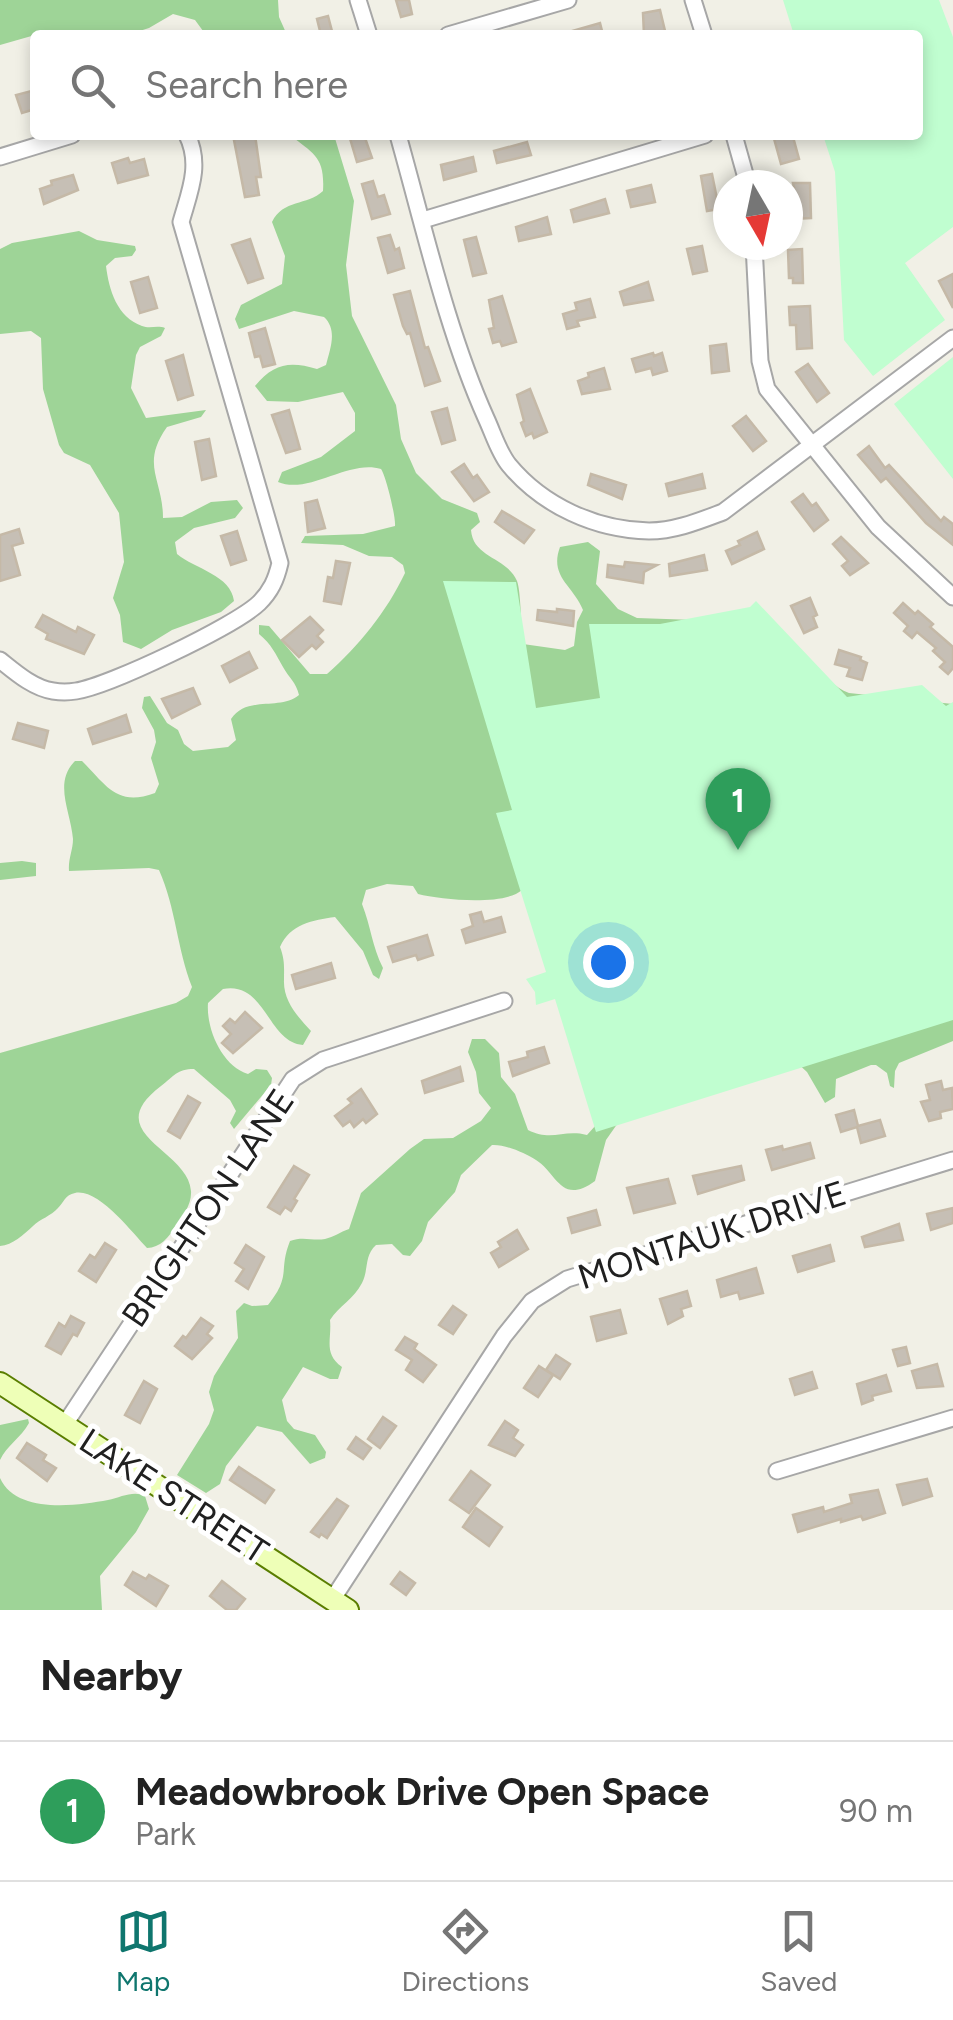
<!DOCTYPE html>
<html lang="en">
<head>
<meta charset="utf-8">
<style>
  :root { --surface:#fff; --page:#f6f6f6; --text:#222; --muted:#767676; --line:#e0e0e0; --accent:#0f766e }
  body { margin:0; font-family:Figtree,sans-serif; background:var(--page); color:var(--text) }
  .compass { position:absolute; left:713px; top:170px; width:90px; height:90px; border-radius:50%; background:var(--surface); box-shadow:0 5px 15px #0003; rotate:171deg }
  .you { position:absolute; left:608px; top:962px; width:35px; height:35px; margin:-25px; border:8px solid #fff; border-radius:50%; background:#1a73e8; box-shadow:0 0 0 15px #1a73e833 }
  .badge { display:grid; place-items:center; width:65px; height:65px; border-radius:50%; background:var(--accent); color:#fff; font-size:32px; font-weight:700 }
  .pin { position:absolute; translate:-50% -82px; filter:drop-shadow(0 2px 5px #0008) }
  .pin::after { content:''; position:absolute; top:52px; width:35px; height:30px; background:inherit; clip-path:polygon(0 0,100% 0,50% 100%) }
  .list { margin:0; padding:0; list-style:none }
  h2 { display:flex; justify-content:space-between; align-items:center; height:130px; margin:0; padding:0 40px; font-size:42px }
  h2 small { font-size:32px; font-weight:400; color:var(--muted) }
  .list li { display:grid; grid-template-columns:65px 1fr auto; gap:30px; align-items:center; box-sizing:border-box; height:140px; padding:0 40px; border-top:2px solid var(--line) }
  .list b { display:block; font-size:38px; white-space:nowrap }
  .list p { margin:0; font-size:32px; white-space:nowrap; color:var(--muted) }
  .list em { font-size:32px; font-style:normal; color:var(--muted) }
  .icon { flex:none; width:55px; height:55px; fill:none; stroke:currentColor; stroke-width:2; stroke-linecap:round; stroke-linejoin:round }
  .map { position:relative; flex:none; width:953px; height:1610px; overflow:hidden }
  .search { position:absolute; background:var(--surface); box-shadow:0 5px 15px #0003; left:30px; right:30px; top:30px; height:110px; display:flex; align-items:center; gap:25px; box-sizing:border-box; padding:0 35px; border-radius:10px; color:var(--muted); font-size:38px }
  .sheet { height:270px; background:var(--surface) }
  nav { display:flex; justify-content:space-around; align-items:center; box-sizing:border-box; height:140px; border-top:2px solid var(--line); background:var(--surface); font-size:28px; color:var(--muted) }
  nav a { display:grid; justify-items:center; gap:5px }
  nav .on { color:var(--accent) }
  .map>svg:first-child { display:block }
  .forest { fill:#9ed497 }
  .park { fill:#c0fed0 }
  .building { fill:#c6bfb5; stroke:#c5b9a7; stroke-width:2.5 }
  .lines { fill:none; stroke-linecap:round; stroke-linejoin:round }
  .street-casing { stroke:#a7a7a7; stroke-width:19 }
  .secondary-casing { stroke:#5a7e00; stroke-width:24 }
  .street { stroke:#fff; stroke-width:15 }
  .secondary { stroke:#eeffb7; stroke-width:20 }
  .labels { text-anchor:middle; stroke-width:10; stroke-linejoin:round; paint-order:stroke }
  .street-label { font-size:35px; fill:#202020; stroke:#fff }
</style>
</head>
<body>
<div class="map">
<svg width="953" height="1610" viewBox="0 0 953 1610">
  <rect width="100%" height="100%" fill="#f1f0e6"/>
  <g class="forest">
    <path d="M0,0H278L279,17L287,35H206L195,20L173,14L149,28L127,35H35L0,45Z"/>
    <path d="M290,135H334L354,201L346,265L352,316L396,405L401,439L416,473L442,499L477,513L480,522L471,530C473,558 507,557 517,581C521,591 521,630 523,644L565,650L574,646L577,622L583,610C573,585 549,577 560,547L588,542L600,551L596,584L618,609L637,618L695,620L813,666C827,675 834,688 849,693L953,704V1041L899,1063L895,1071L894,1088L890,1086L887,1073L876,1065H871L836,1079L835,1097L825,1103L807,1072L795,1061L620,1120L606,1140L595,1181C561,1206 557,1173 536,1160C525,1153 504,1144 492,1145L461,1175L455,1192L428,1222L422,1241L410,1256L403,1255L392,1244L376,1245C364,1256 369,1269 362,1283C354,1299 339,1306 330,1320C332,1340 323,1353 342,1367L338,1379H330L303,1367L282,1400L287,1421L294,1429L315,1435L326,1452L325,1458L310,1464L282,1432L257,1426L226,1466L220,1484L206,1493L177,1475L209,1424L214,1410L209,1392L214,1376L238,1338L236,1311L244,1303L252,1306L268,1305C292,1275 278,1271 290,1241C303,1236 312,1241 325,1239C334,1237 340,1232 349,1229L361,1193L410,1149L424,1139L453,1138L481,1121L491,1108L479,1093L476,1072L468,1052L472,1039H485L499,1053L501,1077L515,1094L528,1130C552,1142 563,1129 587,1135L596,1125L522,890C504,906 442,900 418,894L413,886L387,884L366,890L362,904C371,927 372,946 383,968L379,979L373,975L363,951L335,917C313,920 290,924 280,947C285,960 284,967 284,980C283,1001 298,1017 311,1031L303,1045C267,1042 266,981 223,989L208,1003C206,1029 222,1066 248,1074L256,1069L267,1070L272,1078L271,1085L234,1129L230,1123L236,1111L230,1100L194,1069C177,1069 174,1076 161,1086C98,1134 188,1149 191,1191C192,1204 183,1216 176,1226C169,1237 160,1248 147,1248C133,1234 99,1188 75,1193C65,1195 64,1202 58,1208C51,1216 40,1219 33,1226C23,1235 13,1245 0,1246V1053L176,1003L188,996L192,987C177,949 176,908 159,870L149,868L69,871C68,859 73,850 73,839C71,812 53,783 75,761H82C107,786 117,807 155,793L159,784L151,758L156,742L154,730L142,708L144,697L150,696L167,723L178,730L184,744L193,751L228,747L236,740L231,719C247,695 280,711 299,695C296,682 289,678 283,667C275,653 272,645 259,634V625L269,626L310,674H327C359,646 387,611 405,573L403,565L392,557L369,556L343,545L301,543L305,536L363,534L395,526C396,517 386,476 381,469C349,459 309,495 278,482L282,472L321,457L355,431V413L343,392L298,402L267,401L255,386C274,363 290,361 317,369L326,365C330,349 338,330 324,317L294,311L239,329L235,319L241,305L282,284L285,256L272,222C283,199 307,206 323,191C325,157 314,154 290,135Z"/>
    <path d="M79,231L97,240L135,246L136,250L132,256L115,258L106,266C109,290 117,317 142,326C150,329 157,325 165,328L161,336L140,347L136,355L131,388L146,418L206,410L201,417L167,427C140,465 163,479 163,518L182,517L211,502L237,500L243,508L235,518L194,528L175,542L177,554C195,569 231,575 234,601L221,612L172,630L141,649L123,642L120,615L113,598L124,562L119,513L90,465L64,453L59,445L43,389L41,338L31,331L0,334V249L12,243Z"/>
    <path d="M22,861L36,863V876L0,880V863Z"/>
    <path d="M28,1419L29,1423C21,1438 7,1445 0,1460V1425Z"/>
    <path d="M0,1478C16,1514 76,1506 108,1500C121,1497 134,1490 145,1496L149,1509L136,1532L100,1576L102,1610H0Z"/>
  </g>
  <g class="park">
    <path d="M783,0H939L953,37V227L905,263L945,320L873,376L844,340L835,172L823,135H918V35H794Z"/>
    <path d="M953,357V479L894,404Z"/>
    <path d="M443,581L516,582L536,708L600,698L589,624H660L750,607L756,601L847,697L922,685L946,706L953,702V1020L596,1132L555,999L536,1005L535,992L526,979L546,972L496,813L512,810Z"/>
  </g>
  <g class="building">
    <path d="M396,0H409L412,14L401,17Z"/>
    <path d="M660,10L666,35H644L643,13Z"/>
    <path d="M328,16L333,35H321L317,19Z"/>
    <path d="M600,23L603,35H569V32Z"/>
    <path d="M35,90V109L22,113L16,95Z"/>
    <path d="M233,135H255L261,177H256L259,195L245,197Z"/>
    <path d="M349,135H364L372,158L357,162Z"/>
    <path d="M773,135L793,137L799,159L781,164Z"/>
    <path d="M527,142L531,155L497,163L494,151Z"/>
    <path d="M473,157L476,171L444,180L441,165Z"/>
    <path d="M128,158L130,163L144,159L148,175L118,183L112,163Z"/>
    <path d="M712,174L719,209L707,211L701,176Z"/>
    <path d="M73,175L78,190L44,204L40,189L52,185L51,181Z"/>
    <path d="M373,181L378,197L384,195L390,214L372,219L362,184Z"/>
    <path d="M793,183H810L811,218L793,219L790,216L788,187H794Z"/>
    <path d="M651,185L655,202L631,207L627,191Z"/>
    <path d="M605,199L609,213L574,222L571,210Z"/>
    <path d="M547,217L551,234L519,241L516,227Z"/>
    <path d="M390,235L395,250L399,248L404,268L388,273L378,238Z"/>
    <path d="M476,237L486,273L473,276L464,240Z"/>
    <path d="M250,239L263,278L248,283L232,245Z"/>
    <path d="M702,246L707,271L693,274L687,249Z"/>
    <path d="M802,249L803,283H793V278H789L788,250Z"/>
    <path d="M953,274V308L939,281Z"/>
    <path d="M148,277L157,308L140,313L131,282Z"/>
    <path d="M648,282L653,300L624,305L620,292Z"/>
    <path d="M410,291L425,348L428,347L440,381L425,386L410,333L407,334L403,326L394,295Z"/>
    <path d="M502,296L516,342L502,346L500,341L493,343L489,329L494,328L489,300Z"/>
    <path d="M590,299L595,317L577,321L579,326L567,329L563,314L577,310L575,303Z"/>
    <path d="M810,306L812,348L797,349L796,325H790L789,307Z"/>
    <path d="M265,328L275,364L263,367L260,356L255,357L249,333Z"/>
    <path d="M726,344L729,371L712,373L710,346Z"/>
    <path d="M653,353L654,356L662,353L667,371L653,375L651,368L636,372L632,359Z"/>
    <path d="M183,355L193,395L178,400L166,361Z"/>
    <path d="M808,364L829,393L817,402L796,372Z"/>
    <path d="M604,368L610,389L582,394L578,381L589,377L588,373Z"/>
    <path d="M530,389L547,432L534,438L532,433L526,436L521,423L524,421L517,395Z"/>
    <path d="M447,408L455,440L442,444L432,412Z"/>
    <path d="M289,410L300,449L286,453L272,415Z"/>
    <path d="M746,416L766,441L753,451L733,426Z"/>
    <path d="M209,439L216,476L202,480L195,442Z"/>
    <path d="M869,446L885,468L889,465L941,521L944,517L953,524V545L926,523L886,478L881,482L870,469L858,455Z"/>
    <path d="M464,464L473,478L477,475L489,492L474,501L452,472Z"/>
    <path d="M591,474L626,485L622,499L588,485Z"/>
    <path d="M702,474L705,488L669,496L666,484Z"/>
    <path d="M803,494L812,506L816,503L828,520L814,531L792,502Z"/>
    <path d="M317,500L325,528L308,532L305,503Z"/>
    <path d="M502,511L534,530L524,543L495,522Z"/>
    <path d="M19,529L23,543L12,546L20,575L0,581V535Z"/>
    <path d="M237,531L246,560L231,565L221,536Z"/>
    <path d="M757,532L764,549L732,564L726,551L740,545L738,541Z"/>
    <path d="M841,537L868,563L850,575L842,566L848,561L833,544Z"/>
    <path d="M704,555L707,570L670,576L669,564Z"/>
    <path d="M336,561L350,563L341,604L324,601L328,577L333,578Z"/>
    <path d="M625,562L657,565L644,572L643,583L607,577L608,565L624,567Z"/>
    <path d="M810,598L817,615L813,617L817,627L804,633L791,606Z"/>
    <path d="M903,603L915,614L918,611L933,624L930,627L953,647V668L948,674L940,667L945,662L933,651L936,648L917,632L912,638L904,631L908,626L894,613Z"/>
    <path d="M557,609L574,611L573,626L537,620L538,610L557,612Z"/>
    <path d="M43,615L76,632L78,627L94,635L84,654L46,639L48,634L36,627Z"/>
    <path d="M310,617L323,630L317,636L323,642L316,649L312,645L299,657L282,640Z"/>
    <path d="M839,650L861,657L860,660L867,663L862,680L847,676L850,668L835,664Z"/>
    <path d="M249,652L257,668L230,682L222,666Z"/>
    <path d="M193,688L200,704L172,718L162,699Z"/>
    <path d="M126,715L131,732L93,744L88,729Z"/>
    <path d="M18,723L48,731L44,748L13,739Z"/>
    <path d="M481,912L484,922L501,917L505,932L466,943L462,930L473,926L470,915Z"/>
    <path d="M427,935L433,955L418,960L416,955L393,962L388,947Z"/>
    <path d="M331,963L335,978L296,989L292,975Z"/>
    <path d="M245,1012L262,1028L233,1053L222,1043L231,1034L223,1026L230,1019L235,1023Z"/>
    <path d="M544,1047L549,1063L513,1076L509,1062L528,1057L527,1052Z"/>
    <path d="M460,1067L463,1081L425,1093L422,1081Z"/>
    <path d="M941,1081L943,1090L952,1088L953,1109L940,1112L941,1118L929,1121L921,1102L930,1100L926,1085Z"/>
    <path d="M361,1089L377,1114L366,1123L363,1119L354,1127L350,1121L343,1126L335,1116L352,1103L348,1099Z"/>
    <path d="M188,1096L200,1103L180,1138L168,1131Z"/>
    <path d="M854,1110L858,1126L880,1120L885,1136L861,1143L857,1127L841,1132L836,1115Z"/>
    <path d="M810,1143L814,1158L772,1170L766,1150L782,1146L783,1150Z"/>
    <path d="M294,1166L309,1175L294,1199L297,1201L291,1211L285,1207L280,1214L268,1207Z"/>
    <path d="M741,1166L744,1180L698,1194L693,1176Z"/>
    <path d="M668,1179L675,1203L634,1213L627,1188Z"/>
    <path d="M953,1208V1223L931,1230L927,1214Z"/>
    <path d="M596,1210L600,1225L572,1233L568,1218Z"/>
    <path d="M899,1224L903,1240L865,1247L862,1237Z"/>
    <path d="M517,1230L528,1249L499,1267L491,1253L501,1247L498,1242Z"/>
    <path d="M105,1243L116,1250L96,1282L79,1271L90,1255L95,1258Z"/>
    <path d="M246,1245L264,1257L248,1289L236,1281L244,1269L235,1263Z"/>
    <path d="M830,1245L834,1261L798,1272L793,1256Z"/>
    <path d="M756,1268L763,1293L740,1299L738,1292L721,1297L717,1280Z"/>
    <path d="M687,1291L691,1306L681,1309L683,1316L668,1324L660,1299Z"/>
    <path d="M453,1306L466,1315L453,1334L439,1325Z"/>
    <path d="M620,1310L626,1333L597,1341L591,1317Z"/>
    <path d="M71,1316L84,1323L77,1336L73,1334L61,1354L46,1346L59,1323L65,1327Z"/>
    <path d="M201,1318L213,1326L207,1334L212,1338L192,1359L175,1346L183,1336L186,1338Z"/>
    <path d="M405,1337L417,1344L414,1349L436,1365L423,1382L406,1370L412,1360L396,1350Z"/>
    <path d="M906,1347L910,1363L898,1366L893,1350Z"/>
    <path d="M556,1355L570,1364L560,1379L546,1370Z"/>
    <path d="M937,1364L943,1386L917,1388L912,1371Z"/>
    <path d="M539,1366L553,1375L538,1397L524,1388Z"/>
    <path d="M812,1372L817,1388L795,1395L790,1379Z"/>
    <path d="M886,1375L891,1391L872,1396L873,1400L862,1404L857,1384Z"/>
    <path d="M144,1381L157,1389L140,1423L125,1415Z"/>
    <path d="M383,1417L396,1426L380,1448L368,1439Z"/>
    <path d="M505,1421L518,1430L513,1438L523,1445L515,1456L489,1445Z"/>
    <path d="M356,1437L371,1448L363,1459L348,1449Z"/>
    <path d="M27,1443L46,1455L43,1460L56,1468L47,1481L17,1458Z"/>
    <path d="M239,1467L274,1490L265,1503L230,1480Z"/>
    <path d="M471,1471L490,1485L469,1513L450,1500Z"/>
    <path d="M927,1479L932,1496L903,1505L897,1485Z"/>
    <path d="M878,1490L885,1513L863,1520L861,1516L841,1522V1519L798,1532L793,1515L823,1507L824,1512L852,1503L850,1495Z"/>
    <path d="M337,1499L348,1506L327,1538L321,1534L319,1537L311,1532Z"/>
    <path d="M476,1508L502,1527L489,1546L463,1527Z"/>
    <path d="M133,1572L146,1579L149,1575L168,1586L156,1606L125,1585Z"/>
    <path d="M400,1572L415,1583L406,1595L391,1584Z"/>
    <path d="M222,1581L245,1599L236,1610H227L210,1596Z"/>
  </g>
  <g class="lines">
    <g class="street-casing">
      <g id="street">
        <path d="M358,0L369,35"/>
        <path d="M693,0L704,35"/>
        <path d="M448,35L568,0"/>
        <path d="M398,135C424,227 447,331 486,418C493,433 499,453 509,465C543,506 596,530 649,531C675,531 699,521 723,512L953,338"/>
        <path d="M734,135L748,185"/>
        <path d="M0,157L72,135"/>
        <path d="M423,220L705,135"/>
        <path d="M754,245L760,361L767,389L878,527L953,597"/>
        <path d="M0,660C15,672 33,688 53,691C59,692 70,692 76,691C109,686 235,626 259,603C271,591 276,580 280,563L181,222C189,193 202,165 187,135"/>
        <path d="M65,1424L293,1079L323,1060L504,1001"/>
        <path d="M777,1471L953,1418"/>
        <path d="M332,1600L504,1336L532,1301L567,1279L953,1160"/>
      </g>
    </g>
    <g class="secondary-casing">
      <path id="secondary" d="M0,1383L348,1610"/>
    </g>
    <use href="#street" class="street"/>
    <use href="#secondary" class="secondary"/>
  </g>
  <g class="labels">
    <g class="street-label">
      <text transform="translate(208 1208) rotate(-56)" y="12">BRIGHTON LANE</text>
      <text transform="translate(712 1235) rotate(-18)" y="12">MONTAUK DRIVE</text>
      <text transform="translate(174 1496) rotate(33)" y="12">LAKE STREET</text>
    </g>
  </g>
</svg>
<svg class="compass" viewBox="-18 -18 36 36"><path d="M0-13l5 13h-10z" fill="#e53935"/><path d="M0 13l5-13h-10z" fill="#767676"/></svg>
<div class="you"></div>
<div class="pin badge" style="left:738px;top:850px;background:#2e9e5b">1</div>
<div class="search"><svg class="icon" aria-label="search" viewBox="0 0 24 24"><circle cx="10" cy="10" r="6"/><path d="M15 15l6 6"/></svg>Search here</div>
</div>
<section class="sheet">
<h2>Nearby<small></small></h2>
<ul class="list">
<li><span class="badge" style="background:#2e9e5b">1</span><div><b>Meadowbrook Drive Open Space</b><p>Park</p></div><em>90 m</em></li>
</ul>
</section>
<nav>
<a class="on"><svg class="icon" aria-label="map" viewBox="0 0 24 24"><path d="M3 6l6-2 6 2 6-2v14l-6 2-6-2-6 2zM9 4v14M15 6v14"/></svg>Map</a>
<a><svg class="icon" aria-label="directions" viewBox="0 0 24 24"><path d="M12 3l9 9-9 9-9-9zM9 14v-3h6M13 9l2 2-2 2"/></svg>Directions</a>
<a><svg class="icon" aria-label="saved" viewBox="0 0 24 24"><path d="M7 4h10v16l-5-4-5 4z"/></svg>Saved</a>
</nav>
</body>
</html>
